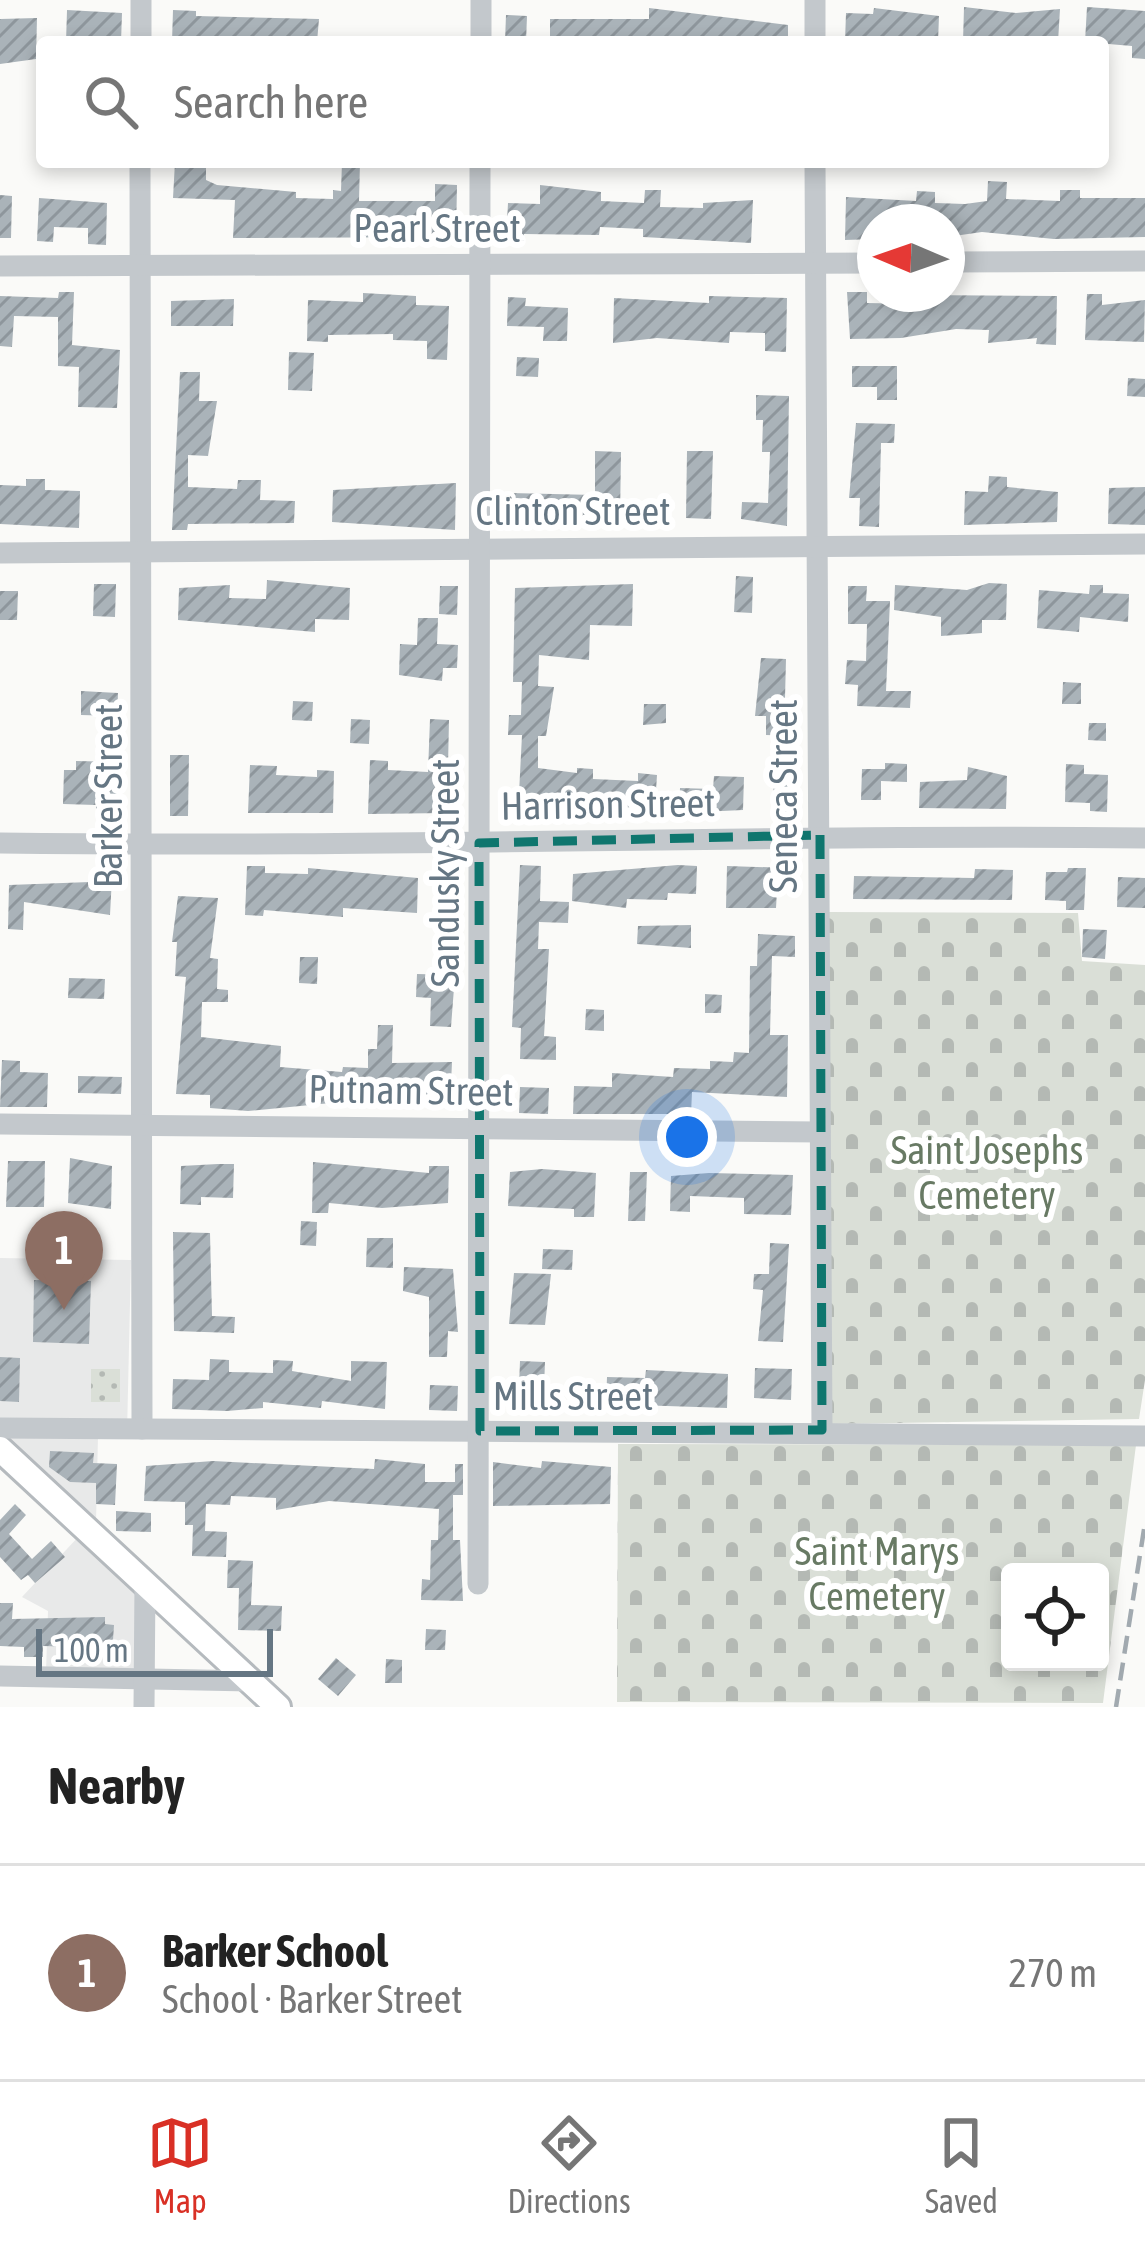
<!DOCTYPE html>
<html lang="en">
<head>
<meta charset="utf-8">
<style>
  :root { --surface:#fff; --page:#f6f6f6; --text:#222; --muted:#767676; --line:#e0e0e0; --accent:#d93025 }
  body { margin:0; font-family:"Asap Condensed",sans-serif; background:var(--page); color:var(--text) }
  .controls { position:absolute; right:36px; bottom:36px; display:grid; overflow:hidden; border-radius:12px; box-shadow:0 6px 18px #0003 }
  .controls button { width:108px; height:108px; display:grid; place-items:center; padding:0; border:0; border-bottom:3px solid var(--line); background:var(--surface); color:var(--text); font:60px sans-serif }
  .compass { position:absolute; left:857px; top:204px; width:108px; height:108px; border-radius:50%; background:var(--surface); box-shadow:0 6px 18px #0003; rotate:272deg }
  .scale { position:absolute; left:36px; bottom:30px; width:237px; box-sizing:border-box; padding-left:12px; border:6px solid #657683; border-top:0; font-size:33px; line-height:42px; white-space:nowrap; color:#657683; -webkit-text-stroke:9px #fff; paint-order:stroke }
  .you { position:absolute; left:687px; top:1137px; width:42px; height:42px; margin:-30px; border:9px solid #fff; border-radius:50%; background:#1a73e8; box-shadow:0 0 0 18px #1a73e833 }
  .badge { display:grid; place-items:center; width:78px; height:78px; border-radius:50%; background:var(--accent); color:#fff; font-size:39px; font-weight:700 }
  .pin { position:absolute; translate:-50% -99px; filter:drop-shadow(0 3px 6px #0008) }
  .pin::after { content:''; position:absolute; top:63px; width:42px; height:36px; background:inherit; clip-path:polygon(0 0,100% 0,50% 100%) }
  .list { margin:0; padding:0; list-style:none }
  h2 { display:flex; justify-content:space-between; align-items:center; height:156px; margin:0; padding:0 48px; font-size:51px }
  h2 small { font-size:39px; font-weight:400; color:var(--muted) }
  .list li { display:grid; grid-template-columns:78px 1fr auto; gap:36px; align-items:center; box-sizing:border-box; height:216px; padding:0 48px; border-top:3px solid var(--line) }
  .list b { display:block; font-size:45px; white-space:nowrap }
  .list p { margin:0; font-size:39px; white-space:nowrap; color:var(--muted) }
  .list em { font-size:39px; font-style:normal; color:var(--muted) }
  .icon { flex:none; width:66px; height:66px; fill:none; stroke:currentColor; stroke-width:2; stroke-linecap:round; stroke-linejoin:round }
  .map { position:relative; flex:none; width:1145px; height:1707px; overflow:hidden }
  .search { position:absolute; background:var(--surface); box-shadow:0 6px 18px #0003; left:36px; right:36px; top:36px; height:132px; display:flex; align-items:center; gap:30px; box-sizing:border-box; padding:0 42px; border-radius:12px; color:var(--muted); font-size:45px }
  .sheet { height:372px; background:var(--surface) }
  nav { display:flex; justify-content:space-around; align-items:center; box-sizing:border-box; height:168px; border-top:3px solid var(--line); background:var(--surface); font-size:33px; color:var(--muted) }
  nav a { display:grid; justify-items:center; gap:6px }
  nav .on { color:var(--accent) }
  .map>svg:first-child { display:block }
  .built { fill:#e8e9e9 }
  .cemetery { fill:url(#cemetery-stones); fill-rule:evenodd }
  .park { fill:url(#park-dots) }
  .building { fill:url(#building-hatch) }
  .lines { fill:none; stroke-linecap:round; stroke-linejoin:round }
  .major-casing { stroke:#b5babe; stroke-width:30 }
  .minor { stroke:#c3c8cc; stroke-width:21 }
  .major { stroke:#fff; stroke-width:24 }
  .rail { stroke:#a2aab0; stroke-width:4.5; stroke-dasharray:18 9; stroke-linecap:butt }
  .marked { fill:none; stroke:#0f766e; stroke-width:9; stroke-dasharray:24 15; stroke-linejoin:round }
  .labels { text-anchor:middle; stroke-width:12; stroke-linejoin:round; paint-order:stroke }
  .street-label { font-size:39px; fill:#657683; stroke:#fff }
  .park-label { font-size:39px; fill:#687a64; stroke:#fff }
</style>
</head>
<body>
<div class="map">
<svg width="1145" height="1707" viewBox="0 0 1145 1707">
  <defs>
    <pattern id="cemetery-stones" width="16" height="16" patternUnits="userSpaceOnUse" patternTransform="scale(3)"><rect width="16" height="16" fill="#dadfd7"/><path d="M2 7V4a2 2 0 0 1 4 0v3zM10 15v-3a2 2 0 0 1 4 0v3z" fill="#b4b9b4"/></pattern>
    <pattern id="park-dots" width="8" height="8" patternUnits="userSpaceOnUse" patternTransform="scale(3)"><rect width="8" height="8" fill="#dadfd7"/><path d="M2 2h.1M6 6h.1" fill="none" stroke="#b4b9b4" stroke-width="1.8" stroke-linecap="round"/></pattern>
    <pattern id="building-hatch" width="6" height="6" patternUnits="userSpaceOnUse" patternTransform="scale(3)"><rect width="6" height="6" fill="#aab3b9"/><path d="M-1 1l2-2M0 6l6-6M5 7l2-2" fill="none" stroke="#8e969c"/></pattern>
  </defs>
  <rect width="100%" height="100%" fill="#fafaf8"/>
  <path class="built" d="M0,1258L131,1260L127,1433L98,1436L96,1522L138,1560V1673L46,1672L48,1611L22,1597L81,1534L0,1457Z"/>
  <g class="cemetery">
    <path d="M828,912L1078,913L1082,961L1145,965V1380L1139,1419L832,1424Z"/>
    <path d="M618,1444L1136,1445L1103,1703L617,1702ZM1010,1572H1100V1662H1010Z"/>
  </g>
  <rect class="park" x="91" y="1369" width="29" height="33"/>
  <g class="building">
    <path d="M964,7L1016,13L1060,9L1058,42H963Z"/>
    <path d="M1087,7L1145,11V59L1132,58V46L1085,42Z"/>
    <path d="M649,8L788,25V42H550V19H649Z"/>
    <path d="M874,8L939,16L938,42H845L846,13L873,14Z"/>
    <path d="M67,10L122,13L121,42H66Z"/>
    <path d="M173,10L196,11V16L319,19L317,42H172Z"/>
    <path d="M506,15L527,16L526,42H505Z"/>
    <path d="M37,18L36,59L0,64V19Z"/>
    <path d="M175,162H206V180L217,185L296,192V198L333,199V190L341,191L342,162H360L359,201H435V184L457,185L456,237L233,238L235,200L173,198Z"/>
    <path d="M988,181L1007,182L1006,199L1060,201V190H1080V198H1145V237L1054,239L982,232L947,237V222H875V239L845,240L846,197L916,201L917,191L935,192V203L965,204L987,201Z"/>
    <path d="M540,185L601,192V201L644,203L645,190H661L660,207L703,208V203L753,200L751,243L643,237V229L600,227L599,235L524,234V241L506,240L508,203L540,204Z"/>
    <path d="M0,195L12,196L11,238H0Z"/>
    <path d="M39,198L107,203L106,245L88,244V228L54,227L53,242L37,241Z"/>
    <path d="M59,292H74L72,345L120,350L117,408L78,407L79,367L58,366V317L14,316L12,347L0,346V296L58,298Z"/>
    <path d="M847,292H867V303L914,304L915,295L1057,296L1056,345L1036,344L1037,338L988,343L989,330L956,329L901,338L850,339Z"/>
    <path d="M363,293L416,296V305L449,306L447,360L427,359V341L393,340V334L328,335V342L307,341L308,300L363,302Z"/>
    <path d="M1087,294H1102V305L1145,300L1144,342L1085,340Z"/>
    <path d="M709,296L787,298L786,352L765,351V333L730,332L729,343L657,338L613,343L614,298L709,303Z"/>
    <path d="M508,297L526,298L525,306L568,308L567,341H543L544,327L507,326Z"/>
    <path d="M234,299L233,326H171V301Z"/>
    <path d="M289,352L314,353L312,391L288,390Z"/>
    <path d="M517,357L539,358L538,377L516,376Z"/>
    <path d="M852,366H897V400H877V387H852Z"/>
    <path d="M180,372H200L199,401H217L208,456L188,455V487L237,489L238,480H261L260,500L295,501L294,523L188,524L187,530H172Z"/>
    <path d="M1128,378L1145,379V397L1127,396Z"/>
    <path d="M756,395L789,396L787,526L741,519L742,502L768,503L770,452H762L763,420H756Z"/>
    <path d="M856,423L895,424L894,443H881L879,527L859,526L860,498H849Z"/>
    <path d="M595,451L621,452L620,519H577V527L509,530L510,493L595,495Z"/>
    <path d="M687,451H713L711,519L686,518Z"/>
    <path d="M989,476L1007,477V487L1058,492L1057,522L964,525L965,491L988,492Z"/>
    <path d="M26,479H45V490L80,491L79,528L0,524V485L26,486Z"/>
    <path d="M456,483L455,530L332,522L333,490Z"/>
    <path d="M1145,487V525L1108,524L1109,488Z"/>
    <path d="M736,576L753,577L752,613L734,612Z"/>
    <path d="M267,580L350,588L349,620L315,619V632L178,620L179,588L230,585L229,598L266,599Z"/>
    <path d="M989,583L1007,584L1006,620H982V633L941,636V617L894,610L895,585L967,590Z"/>
    <path d="M94,584H116L115,617L93,616Z"/>
    <path d="M633,584L632,626L590,625L589,660L539,655L538,686L554,687L546,736H538V768L577,773V768L593,769V779L638,781V773L657,775L655,806L518,813L522,735H508L509,715H521L522,682H513L515,588Z"/>
    <path d="M1090,585H1103V593L1129,594L1128,622L1080,617L1079,632L1037,628L1039,590L1089,594Z"/>
    <path d="M440,586H458L457,615L439,614Z"/>
    <path d="M848,586H867L866,601H890L886,691H911L910,708L857,706L858,685L845,684L847,660L866,661L867,624H848Z"/>
    <path d="M0,591H18L17,620H0Z"/>
    <path d="M418,618H438L437,644L458,645L457,668H443L442,681L399,675L400,644L417,645Z"/>
    <path d="M761,658L786,659L785,698H796V736L766,735V716H755Z"/>
    <path d="M1063,682L1081,683V704H1062Z"/>
    <path d="M81,691L118,693L117,716L81,715Z"/>
    <path d="M293,701L313,702L312,721L292,720Z"/>
    <path d="M644,704H666V723L643,725Z"/>
    <path d="M351,719L370,720L369,744L350,743Z"/>
    <path d="M430,719L449,720L447,813L368,814L370,760L388,761V770L428,772Z"/>
    <path d="M1089,723H1106V741L1088,740Z"/>
    <path d="M170,755H189L188,816H170Z"/>
    <path d="M76,761L120,762L119,815H96V805L63,804L64,770H76Z"/>
    <path d="M885,763L907,764V782L881,781V800H861L862,769H885Z"/>
    <path d="M1066,764L1084,765V774L1108,775L1107,812L1090,811V803L1065,802Z"/>
    <path d="M250,765L277,766L276,775L317,777V770L334,771L333,813H248Z"/>
    <path d="M968,767L1007,776L1006,809L919,808L920,782L967,780Z"/>
    <path d="M714,776L744,777L743,810L679,813L680,788L713,789Z"/>
    <path d="M772,780L795,781L794,815H777Z"/>
    <path d="M520,865L541,866L540,901L569,902L568,923L539,922L538,949H549L544,1036L556,1037V1060L520,1059L521,1028L512,1027Z"/>
    <path d="M678,865L697,866L696,894L668,893L667,900L627,899L626,908L572,901L573,874Z"/>
    <path d="M247,866H265V873L308,874V868L418,878L417,913L343,908V917L264,910L263,916L245,915Z"/>
    <path d="M727,866L790,868L789,891H777L776,908H726Z"/>
    <path d="M1068,868H1086L1084,910H1066V901L1045,900L1046,872H1067Z"/>
    <path d="M975,869L1013,870L1012,900L853,899L854,876L974,878Z"/>
    <path d="M90,876L112,877L110,915L24,902L23,930L8,929L9,885L90,882Z"/>
    <path d="M1118,877L1145,878V908L1117,907Z"/>
    <path d="M178,896L218,898L210,958L218,959L217,989L228,990V1002H202L201,1037L281,1046L280,1067L342,1072L343,1067L368,1068V1049H377L378,1025H393L392,1063L452,1062L450,1106L331,1103L248,1111L210,1108V1095L176,1094L186,977L175,976L177,942H172Z"/>
    <path d="M691,925V948L637,944L638,926Z"/>
    <path d="M1083,929L1107,930L1105,959L1082,957Z"/>
    <path d="M758,934L795,936V957L772,956L770,1035H788L787,1097L692,1092L691,1114H573L574,1086L612,1087V1073L673,1077L674,1068L710,1069V1061L733,1062L734,1052L749,1053L750,966H757Z"/>
    <path d="M300,957H318L317,984L299,983Z"/>
    <path d="M417,974L455,975L451,1027L430,1026L431,998L416,997Z"/>
    <path d="M69,978L105,979L104,999L68,998Z"/>
    <path d="M705,994L722,995L721,1013H705Z"/>
    <path d="M586,1009L604,1010V1031L585,1030Z"/>
    <path d="M2,1060L20,1061V1072L48,1073L47,1107H0Z"/>
    <path d="M78,1076L122,1077L121,1094L78,1093Z"/>
    <path d="M520,1087L549,1088L548,1114L519,1113Z"/>
    <path d="M70,1158L112,1166L111,1209L68,1203Z"/>
    <path d="M8,1161H45L44,1207H6Z"/>
    <path d="M313,1162L429,1173V1166H449L448,1203L382,1208L329,1203L328,1213H312Z"/>
    <path d="M218,1164H234L233,1198L201,1197V1205L180,1204L181,1166Z"/>
    <path d="M542,1169L596,1173L594,1217H574V1209L508,1206L510,1172Z"/>
    <path d="M630,1172H647L645,1221H628Z"/>
    <path d="M709,1173L793,1175L791,1215L744,1214V1198L690,1196V1212L670,1211L671,1176Z"/>
    <path d="M301,1221L317,1222L316,1246L300,1245Z"/>
    <path d="M173,1232L210,1233L212,1316L235,1317L234,1333L174,1331Z"/>
    <path d="M367,1238H393V1268L366,1267Z"/>
    <path d="M770,1243L789,1244L783,1342L758,1341L763,1290L753,1289L754,1274H769Z"/>
    <path d="M543,1249L573,1250L572,1270L542,1269Z"/>
    <path d="M404,1267L453,1269L458,1332L448,1331L447,1357H429V1297L403,1291Z"/>
    <path d="M514,1273L551,1274L545,1325L509,1324Z"/>
    <path d="M34,1280L91,1281L89,1344L33,1342Z"/>
    <path d="M0,1357L20,1358L19,1402L0,1401Z"/>
    <path d="M210,1359L229,1360V1372L273,1373V1360L293,1361L292,1371L351,1381V1361L387,1362L385,1409L322,1401L321,1408L263,1402V1408L227,1411L172,1409L173,1379L209,1380Z"/>
    <path d="M520,1361L545,1362L544,1387L519,1386Z"/>
    <path d="M755,1368L792,1369L791,1400L754,1398Z"/>
    <path d="M646,1370L728,1374L727,1408L606,1404L607,1377L645,1378Z"/>
    <path d="M430,1385L458,1386L457,1411L429,1410Z"/>
    <path d="M50,1451L94,1453L93,1463L117,1464L115,1505L96,1504V1483L70,1482L49,1467Z"/>
    <path d="M375,1459L425,1464V1482H455V1464H463V1495H453V1540H460L463,1601L421,1600L422,1579L430,1580L431,1540H438L439,1509L329,1501L276,1510V1498L231,1496L230,1505L206,1504L205,1531L227,1532L226,1557L192,1556L193,1525H185V1502L144,1501L146,1466L213,1461L374,1469Z"/>
    <path d="M542,1461L611,1467L610,1504L493,1506V1462L541,1468Z"/>
    <path d="M15,1504L26,1515L9,1534L32,1559L51,1541L65,1557L35,1583L28,1575L21,1580L0,1557V1520Z"/>
    <path d="M116,1511L151,1513V1532L116,1531Z"/>
    <path d="M228,1560L253,1561L251,1605L282,1606L281,1631L238,1630L239,1588H227Z"/>
    <path d="M0,1603H13L12,1619L105,1617V1624L114,1625L113,1640H105V1648L43,1646V1657H24V1647L0,1646Z"/>
    <path d="M426,1629L446,1630L445,1650H425Z"/>
    <path d="M336,1658L356,1675L338,1696L318,1679Z"/>
    <path d="M386,1659L402,1660V1683H385Z"/>
  </g>
  <g class="lines">
    <g class="major-casing">
      <path id="major" d="M0,1449L278,1707"/>
    </g>
    <g class="minor">
      <path d="M815,0V42"/>
      <path d="M141,42V0"/>
      <path d="M481,42V0"/>
      <path d="M140,162L142,1429"/>
      <path d="M815,162L822,1430"/>
      <path d="M947,262L1145,261"/>
      <path d="M0,266L875,263"/>
      <path d="M0,553L1145,544"/>
      <path d="M0,843C382,848 763,834 1145,838"/>
      <path d="M0,1124L820,1132"/>
      <path d="M0,1428L1145,1436"/>
      <path d="M478,1584L480,162"/>
      <path d="M0,1676L250,1681"/>
      <path d="M144,1707L145,1583"/>
    </g>
    <use href="#major" class="major"/>
    <path class="rail" d="M1116,1707L1145,1523"/>
  </g>
  <path class="marked" d="M820,835L822,1430L480,1431L479,843Z"/>
  <g class="labels">
    <g class="street-label">
      <text x="437" y="242">Pearl Street</text>
      <text x="573" y="525">Clinton Street</text>
      <text transform="translate(108 796) rotate(-90)" y="14">Barker Street</text>
      <text transform="translate(783 796) rotate(-90)" y="14">Seneca Street</text>
      <text transform="translate(608 804) rotate(-1)" y="14">Harrison Street</text>
      <text transform="translate(445 873) rotate(-90)" y="14">Sandusky Street</text>
      <text transform="translate(411 1090) rotate(1)" y="14">Putnam Street</text>
      <text x="573" y="1410">Mills Street</text>
    </g>
    <g class="park-label">
      <text x="987" y="1164">Saint Josephs<tspan x="987" dy="45">Cemetery</tspan></text>
      <text x="877" y="1565">Saint Marys<tspan x="877" dy="45">Cemetery</tspan></text>
    </g>
  </g>
</svg>
<div class="controls">
<button><svg class="icon" aria-label="locate" viewBox="0 0 24 24"><circle cx="12" cy="12" r="6"/><path d="M12 2v4M12 18v4M2 12h4M18 12h4"/></svg></button>
</div>
<svg class="compass" viewBox="-18 -18 36 36"><path d="M0-13l5 13h-10z" fill="#e53935"/><path d="M0 13l5-13h-10z" fill="#767676"/></svg>
<div class="scale">100 m</div>
<div class="you"></div>
<div class="pin badge" style="left:64px;top:1310px;background:#8d6e63">1</div>
<div class="search"><svg class="icon" aria-label="search" viewBox="0 0 24 24"><circle cx="10" cy="10" r="6"/><path d="M15 15l6 6"/></svg>Search here</div>
</div>
<section class="sheet">
<h2>Nearby<small></small></h2>
<ul class="list">
<li><span class="badge" style="background:#8d6e63">1</span><div><b>Barker School</b><p>School · Barker Street</p></div><em>270 m</em></li>
</ul>
</section>
<nav>
<a class="on"><svg class="icon" aria-label="map" viewBox="0 0 24 24"><path d="M3 6l6-2 6 2 6-2v14l-6 2-6-2-6 2zM9 4v14M15 6v14"/></svg>Map</a>
<a><svg class="icon" aria-label="directions" viewBox="0 0 24 24"><path d="M12 3l9 9-9 9-9-9zM9 14v-3h6M13 9l2 2-2 2"/></svg>Directions</a>
<a><svg class="icon" aria-label="saved" viewBox="0 0 24 24"><path d="M7 4h10v16l-5-4-5 4z"/></svg>Saved</a>
</nav>
</body>
</html>
